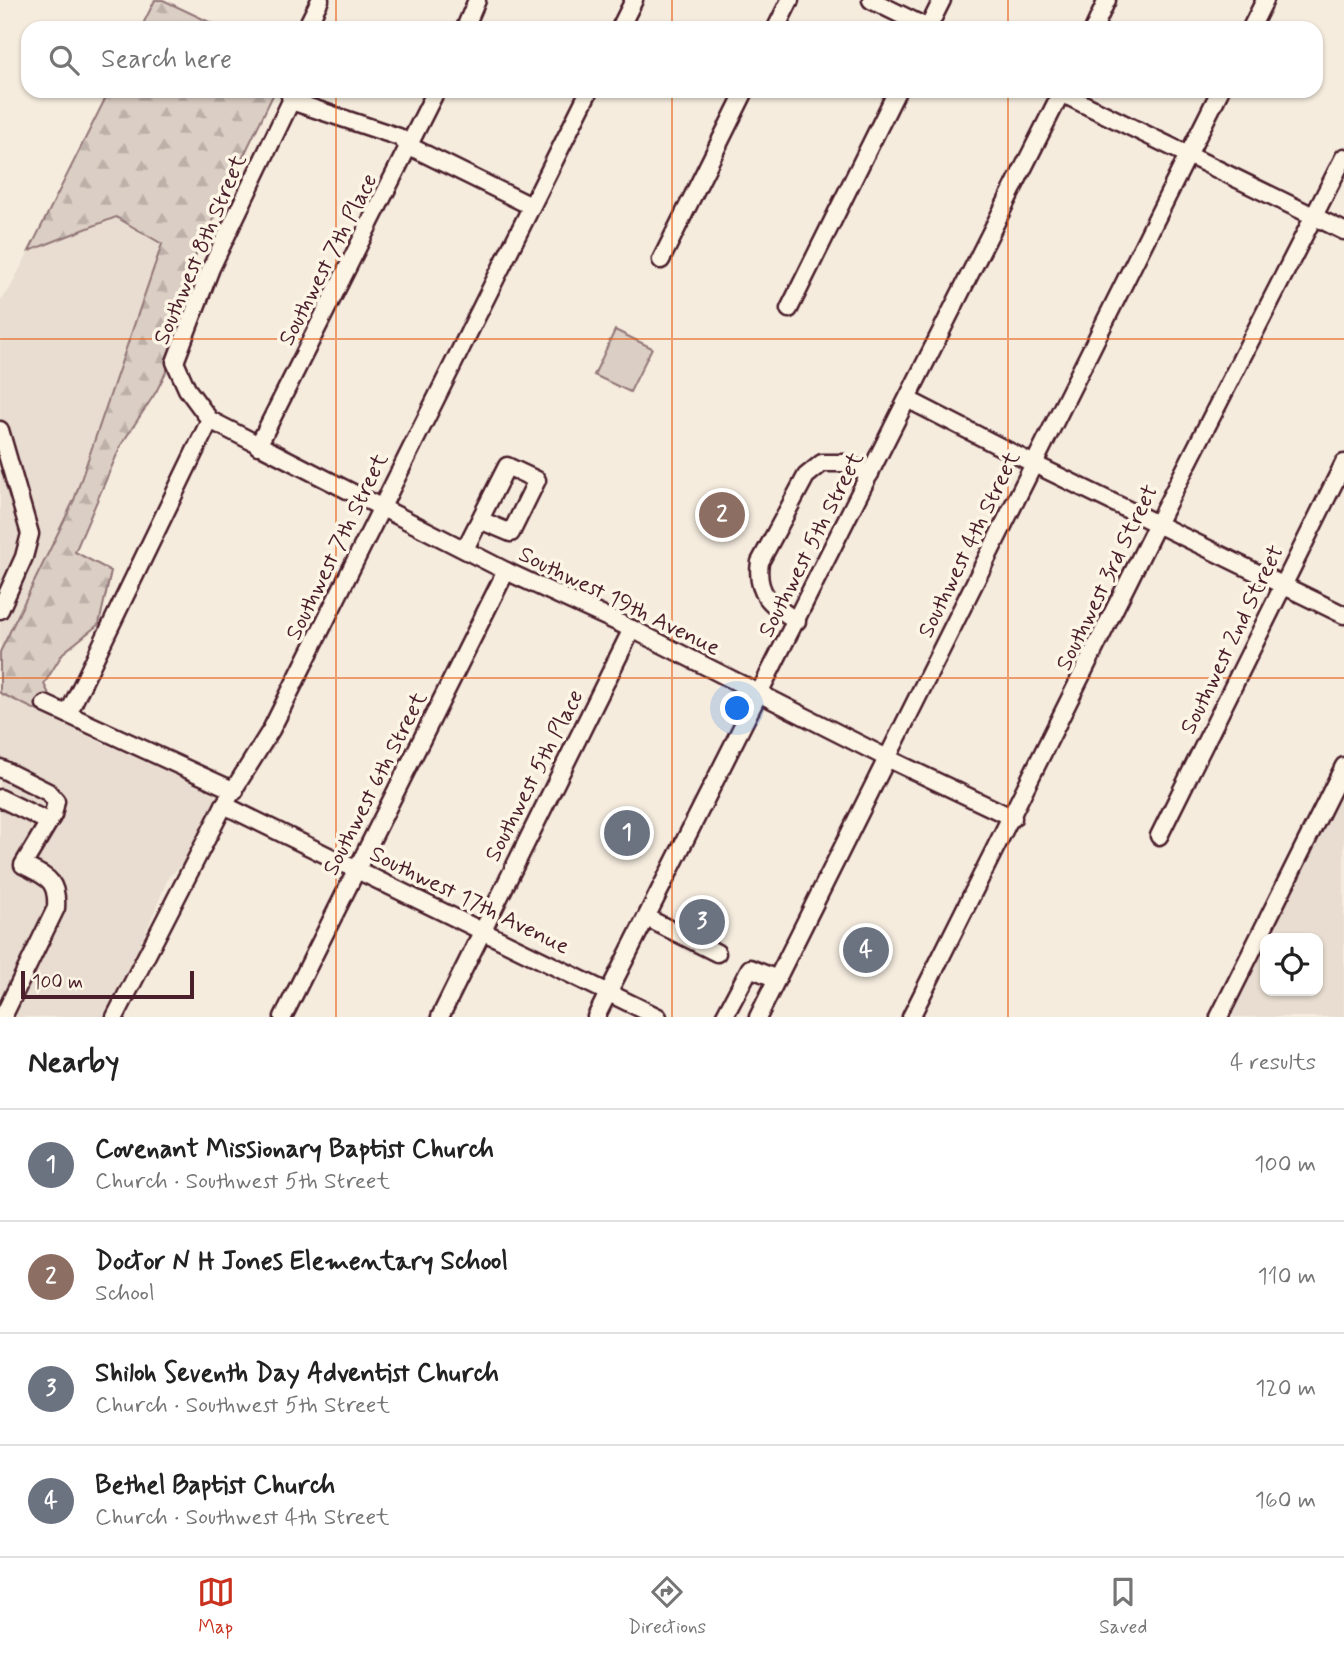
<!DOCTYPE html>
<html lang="en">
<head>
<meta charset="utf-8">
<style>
  :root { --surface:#fff; --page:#f2f2f2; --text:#222; --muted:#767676; --line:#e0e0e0; --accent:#c8321e }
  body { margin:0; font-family:Mynerve,sans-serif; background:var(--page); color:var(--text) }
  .controls { position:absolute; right:21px; bottom:21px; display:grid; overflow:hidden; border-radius:14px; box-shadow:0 2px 5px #0004 }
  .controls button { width:63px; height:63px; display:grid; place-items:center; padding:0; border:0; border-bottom:2px solid var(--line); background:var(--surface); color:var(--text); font:35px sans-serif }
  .scale { position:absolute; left:21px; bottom:18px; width:173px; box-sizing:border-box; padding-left:7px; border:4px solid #4a1f2b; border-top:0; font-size:19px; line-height:24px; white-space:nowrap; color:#4a1f2b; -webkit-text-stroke:5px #fcf5e5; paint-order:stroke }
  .you { position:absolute; left:738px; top:709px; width:24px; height:24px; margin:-18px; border:5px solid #fff; border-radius:50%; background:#1a73e8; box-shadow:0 0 0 10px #1a73e833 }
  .badge { display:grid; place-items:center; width:46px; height:46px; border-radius:50%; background:var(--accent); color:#fff; font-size:23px; font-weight:700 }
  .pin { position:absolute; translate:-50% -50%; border:4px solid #fff; box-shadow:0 2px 7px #0006 }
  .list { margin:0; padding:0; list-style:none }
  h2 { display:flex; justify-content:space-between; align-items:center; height:91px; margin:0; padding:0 28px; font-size:30px }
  h2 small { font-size:23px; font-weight:400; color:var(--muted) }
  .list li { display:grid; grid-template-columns:46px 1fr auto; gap:21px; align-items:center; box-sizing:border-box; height:112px; padding:0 28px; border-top:2px solid var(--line) }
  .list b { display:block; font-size:26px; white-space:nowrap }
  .list p { margin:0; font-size:23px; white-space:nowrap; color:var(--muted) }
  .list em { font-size:23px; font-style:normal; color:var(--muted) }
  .icon { flex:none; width:38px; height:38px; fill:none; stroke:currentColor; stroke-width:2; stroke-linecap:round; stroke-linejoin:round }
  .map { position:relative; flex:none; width:1344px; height:1017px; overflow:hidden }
  .search { position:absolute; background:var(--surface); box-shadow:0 2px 5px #0004; left:21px; right:21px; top:21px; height:77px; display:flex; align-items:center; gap:18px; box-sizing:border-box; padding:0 24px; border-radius:21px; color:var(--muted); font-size:26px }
  .sheet { height:539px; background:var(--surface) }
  nav { display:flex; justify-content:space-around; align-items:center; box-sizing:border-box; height:98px; border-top:2px solid var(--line); background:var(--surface); font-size:19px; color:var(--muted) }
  nav a { display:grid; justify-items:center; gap:4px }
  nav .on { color:var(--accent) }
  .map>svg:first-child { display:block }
  .built { fill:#e8ddd0 }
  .green { fill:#dbcec4; stroke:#927678; stroke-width:2 }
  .forest { fill:url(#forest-firs); stroke:#927678; stroke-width:2 }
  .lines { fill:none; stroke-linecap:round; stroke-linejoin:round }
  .minor-casing { stroke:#4a1f2b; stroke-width:21 }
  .path { stroke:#4a1f2b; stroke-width:2; stroke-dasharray:5 5; stroke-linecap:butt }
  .minor { stroke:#fcf5e5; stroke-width:16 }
  .grid { fill:none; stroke:#e8590c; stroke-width:2; stroke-opacity:0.55 }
  .labels { text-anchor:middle; stroke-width:7; stroke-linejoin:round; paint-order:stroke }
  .street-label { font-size:23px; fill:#4a1f2b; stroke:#fcf5e5 }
</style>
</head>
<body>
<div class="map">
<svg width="1344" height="1017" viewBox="0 0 1344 1017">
  <defs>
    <pattern id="forest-firs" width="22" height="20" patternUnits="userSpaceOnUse" patternTransform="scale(1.75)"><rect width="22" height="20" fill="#dbcec4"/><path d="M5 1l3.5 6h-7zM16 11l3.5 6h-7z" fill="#bdb0a9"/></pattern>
  </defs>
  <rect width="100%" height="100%" fill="#f5ecde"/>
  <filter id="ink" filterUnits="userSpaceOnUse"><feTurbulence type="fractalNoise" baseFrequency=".0143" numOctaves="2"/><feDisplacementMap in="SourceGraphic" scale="14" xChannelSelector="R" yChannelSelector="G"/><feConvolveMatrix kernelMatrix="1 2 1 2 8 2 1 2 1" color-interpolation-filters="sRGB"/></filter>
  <g filter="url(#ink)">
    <g class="built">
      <path d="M116,217L162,243L74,500L0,652V302L9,290L29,251Z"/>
      <path d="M0,693L98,741L223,796L189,860L169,876L125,982L107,1017H0Z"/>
      <path d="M1344,781V1017H1226L1265,939V991H1318V938H1266Z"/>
    </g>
    <path class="green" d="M615,330L652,348L630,392L594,375Z"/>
    <g class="forest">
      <path d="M155,0H163L222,28H141Z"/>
      <path d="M109,91H275L187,273L194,290L170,364L156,392L121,445L75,552L111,571L99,624L63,653L44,684L52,700L41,696L37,706L44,710L40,712L0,693V652L74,500L162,244L116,217L29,251Z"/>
    </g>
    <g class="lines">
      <g class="minor-casing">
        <g id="minor">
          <path d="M871,0L928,28"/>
          <path d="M306,28L320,0"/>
          <path d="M465,28L477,0"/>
          <path d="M620,28L634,0"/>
          <path d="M776,28L790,0"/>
          <path d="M928,28L942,0"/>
          <path d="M1094,28L1107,0"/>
          <path d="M1251,28L1265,0"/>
          <path d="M289,91L291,101L211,268L175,362L187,389L210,420L506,571L632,629L887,758L1013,818"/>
          <path d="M1057,91L1344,231"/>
          <path d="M291,101L399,137L409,146L531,206"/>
          <path d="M661,260L745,91"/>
          <path d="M789,309L897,91"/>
          <path d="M909,400L1032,463L1344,615"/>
          <path d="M0,430L30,534L24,557L0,610"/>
          <path d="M258,446L436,91"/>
          <path d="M465,549L507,466L537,480L511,533L480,520"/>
          <path d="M797,621C772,605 755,595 760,562L806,476L822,463H844L870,474"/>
          <path d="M45,704L235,791"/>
          <path d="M68,714L210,420"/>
          <path d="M0,768L48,792L56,801L53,815L23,865C46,877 58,879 56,908L3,1017"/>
          <path d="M0,798L49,822"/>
          <path d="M224,805L658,1017"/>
          <path d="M1159,836L1344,463"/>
          <path d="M647,918L717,953"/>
          <path d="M115,1017L224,805L271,730L589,91"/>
          <path d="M283,1017L506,571"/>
          <path d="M440,1017L632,629"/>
          <path d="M596,1017L1062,91"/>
          <path d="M724,1017L750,968L777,979"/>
          <path d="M758,1017L1220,91"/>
          <path d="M911,1017L1157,524L1344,157"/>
          <path d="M1219,1017L1344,766"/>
        </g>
      </g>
      <path class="path" d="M1033,91L1045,96"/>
      <use href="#minor" class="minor"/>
    </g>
  </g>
  <path class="grid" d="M336,0V28M672,0V28M1008,0V28M336,91V1017M672,91V1017M1008,91V1017M0,339H1344M0,678H1344"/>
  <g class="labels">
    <g class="street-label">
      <text transform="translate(199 249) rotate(-67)" y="8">Southwest 8th Street</text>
      <text transform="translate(327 259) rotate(-63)" y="8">Southwest 7th Place</text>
      <text transform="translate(810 544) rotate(-63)" y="8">Southwest 5th Street</text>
      <text transform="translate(968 544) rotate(-64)" y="8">Southwest 4th Street</text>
      <text transform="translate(336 546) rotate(-64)" y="8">Southwest 7th Street</text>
      <text transform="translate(1106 577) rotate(-64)" y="8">Southwest 3rd Street</text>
      <text transform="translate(620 600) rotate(26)" y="8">Southwest 19th Avenue</text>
      <text transform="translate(1231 639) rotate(-64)" y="8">Southwest 2nd Street</text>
      <text transform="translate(533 775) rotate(-63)" y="8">Southwest 5th Place</text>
      <text transform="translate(374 783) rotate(-63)" y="8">Southwest 6th Street</text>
      <text transform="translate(470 899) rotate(26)" y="8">Southwest 17th Avenue</text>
    </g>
  </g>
</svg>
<div class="controls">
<button><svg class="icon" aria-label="locate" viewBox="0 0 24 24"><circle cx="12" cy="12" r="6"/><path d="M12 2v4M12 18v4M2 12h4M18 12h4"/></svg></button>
</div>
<div class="scale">100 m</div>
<div class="you"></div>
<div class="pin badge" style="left:627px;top:833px;background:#6b7280">1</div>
<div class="pin badge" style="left:722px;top:515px;background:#8d6e63">2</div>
<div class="pin badge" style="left:702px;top:922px;background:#6b7280">3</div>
<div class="pin badge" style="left:866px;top:950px;background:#6b7280">4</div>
<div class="search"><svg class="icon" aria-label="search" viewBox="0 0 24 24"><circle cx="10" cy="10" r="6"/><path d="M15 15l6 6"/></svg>Search here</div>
</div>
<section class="sheet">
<h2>Nearby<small>4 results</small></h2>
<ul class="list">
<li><span class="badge" style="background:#6b7280">1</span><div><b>Covenant Missionary Baptist Church</b><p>Church · Southwest 5th Street</p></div><em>100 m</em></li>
<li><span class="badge" style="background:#8d6e63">2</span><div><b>Doctor N H Jones Elementary School</b><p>School</p></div><em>110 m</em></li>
<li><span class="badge" style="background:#6b7280">3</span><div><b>Shiloh Seventh Day Adventist Church</b><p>Church · Southwest 5th Street</p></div><em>120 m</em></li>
<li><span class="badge" style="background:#6b7280">4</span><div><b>Bethel Baptist Church</b><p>Church · Southwest 4th Street</p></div><em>160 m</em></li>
</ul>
</section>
<nav>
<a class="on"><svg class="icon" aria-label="map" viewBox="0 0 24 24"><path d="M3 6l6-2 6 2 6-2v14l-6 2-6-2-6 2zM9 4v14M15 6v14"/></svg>Map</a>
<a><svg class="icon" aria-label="directions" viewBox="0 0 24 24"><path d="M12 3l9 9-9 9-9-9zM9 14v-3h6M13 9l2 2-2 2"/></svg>Directions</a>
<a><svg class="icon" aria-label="saved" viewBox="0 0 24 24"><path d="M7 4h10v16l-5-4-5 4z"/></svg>Saved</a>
</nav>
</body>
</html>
